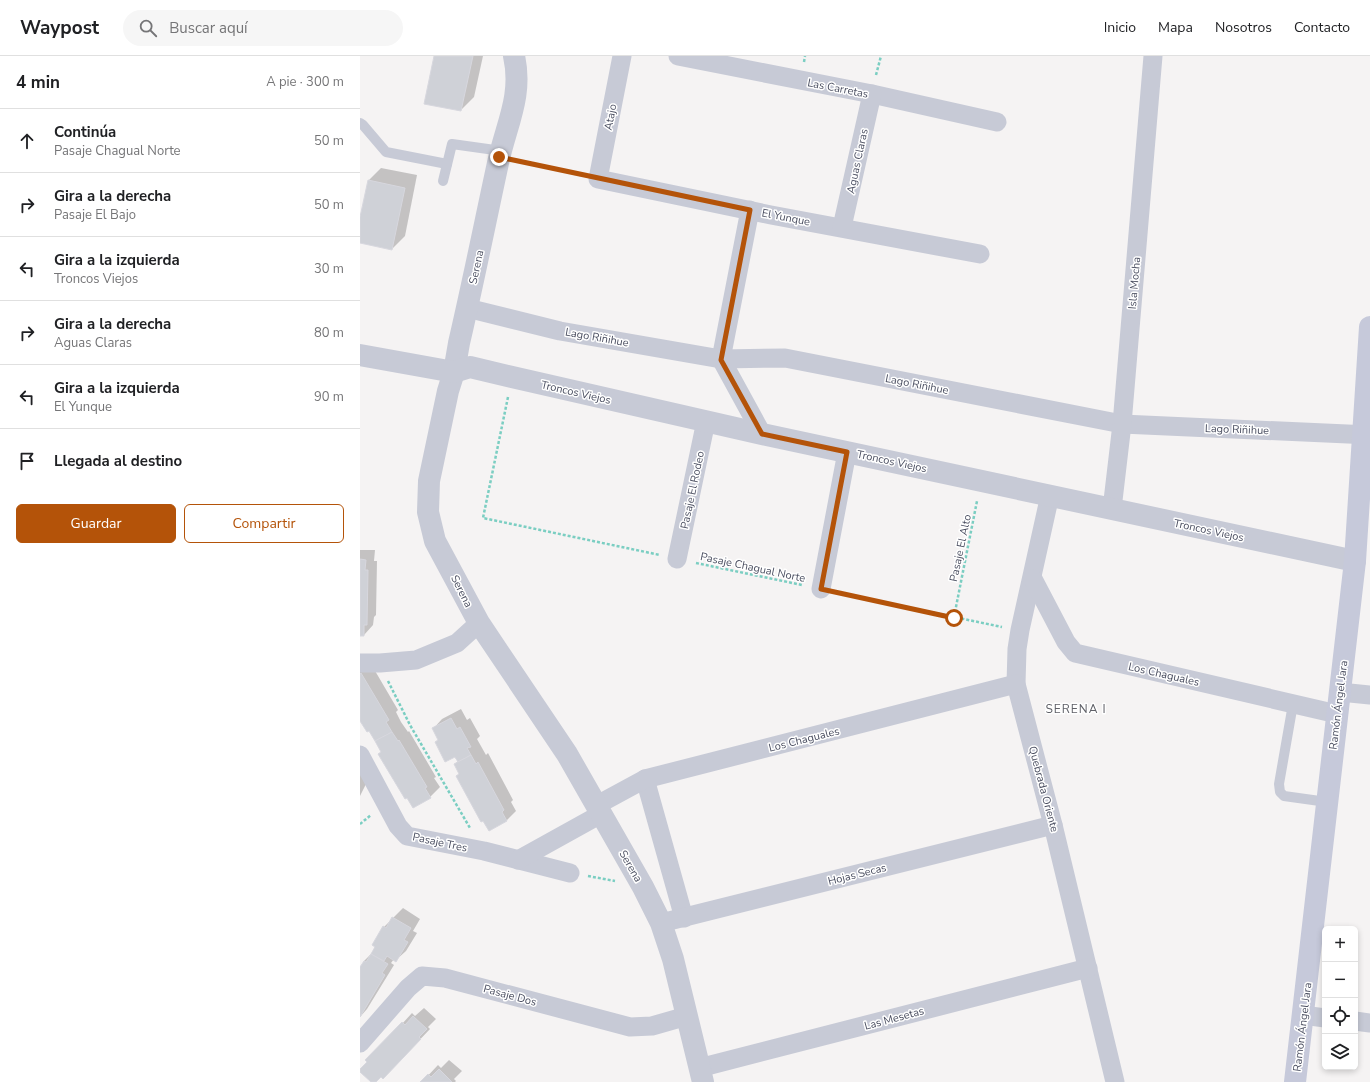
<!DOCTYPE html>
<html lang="es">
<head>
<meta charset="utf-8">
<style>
  :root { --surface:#fff; --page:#f6f6f6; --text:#202124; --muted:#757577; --line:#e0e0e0; --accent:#b45309 }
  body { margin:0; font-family:"Nunito Sans",sans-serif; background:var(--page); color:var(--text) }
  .controls { position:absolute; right:12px; bottom:12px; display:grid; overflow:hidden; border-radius:6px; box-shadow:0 2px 6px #0003 }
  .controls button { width:36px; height:36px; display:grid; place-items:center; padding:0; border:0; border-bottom:1px solid var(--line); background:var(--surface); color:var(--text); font:20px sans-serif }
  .stop { position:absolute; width:12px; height:12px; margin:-9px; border:3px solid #b45309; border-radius:50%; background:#fff }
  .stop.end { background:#b45309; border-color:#fff; box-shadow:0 1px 4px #0008 }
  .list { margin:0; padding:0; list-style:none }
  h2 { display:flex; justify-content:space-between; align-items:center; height:52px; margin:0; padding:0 16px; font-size:17px }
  h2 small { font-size:13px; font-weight:400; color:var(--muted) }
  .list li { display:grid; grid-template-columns:26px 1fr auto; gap:12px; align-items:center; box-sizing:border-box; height:64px; padding:0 16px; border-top:1px solid var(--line) }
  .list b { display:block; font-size:15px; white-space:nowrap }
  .list p { margin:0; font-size:13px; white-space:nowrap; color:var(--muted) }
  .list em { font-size:13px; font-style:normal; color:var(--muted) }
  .actions { display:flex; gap:8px; padding:12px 16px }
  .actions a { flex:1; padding:9px 0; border:1px solid var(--accent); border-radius:6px; text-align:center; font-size:14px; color:var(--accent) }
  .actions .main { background:var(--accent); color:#fff }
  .icon { flex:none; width:22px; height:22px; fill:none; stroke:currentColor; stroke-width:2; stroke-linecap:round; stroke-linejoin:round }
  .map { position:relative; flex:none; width:1010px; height:1026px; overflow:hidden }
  header { display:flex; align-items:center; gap:24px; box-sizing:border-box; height:56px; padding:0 20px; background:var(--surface); border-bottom:1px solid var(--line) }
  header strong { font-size:19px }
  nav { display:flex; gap:22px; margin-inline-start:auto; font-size:14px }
  .search { width:280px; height:36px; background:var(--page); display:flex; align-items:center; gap:10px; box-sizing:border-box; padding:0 14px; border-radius:22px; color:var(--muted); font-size:15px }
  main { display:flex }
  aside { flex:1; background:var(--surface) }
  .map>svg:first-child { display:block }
  .shadow { fill:#0003 }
  .building { fill:#cfd1d7; stroke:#d7d7de }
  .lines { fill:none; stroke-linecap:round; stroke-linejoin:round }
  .path { stroke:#7bcec2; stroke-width:2.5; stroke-dasharray:3 2; stroke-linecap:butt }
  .service { stroke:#c7cad6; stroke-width:10 }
  .minor { stroke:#c7cad6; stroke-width:19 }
  .tertiary { stroke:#c7cad6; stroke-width:22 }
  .secondary { stroke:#c6c9da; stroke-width:22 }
  .route { stroke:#b45309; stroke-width:5 }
  .labels { text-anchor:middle; stroke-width:3; stroke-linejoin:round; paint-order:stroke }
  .street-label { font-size:11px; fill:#4a4e60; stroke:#fff }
  .neighbourhood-label { font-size:12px; letter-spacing:1px; fill:#5f6067; stroke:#fff }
</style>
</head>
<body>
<header>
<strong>Waypost</strong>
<div class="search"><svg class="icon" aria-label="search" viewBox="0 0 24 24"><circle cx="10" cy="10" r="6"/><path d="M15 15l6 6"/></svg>Buscar aquí</div>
<nav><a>Inicio</a><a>Mapa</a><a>Nosotros</a><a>Contacto</a></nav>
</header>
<main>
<aside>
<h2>4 min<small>A pie · 300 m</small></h2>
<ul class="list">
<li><svg class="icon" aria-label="ahead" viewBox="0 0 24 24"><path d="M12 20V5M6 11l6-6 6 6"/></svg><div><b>Continúa</b><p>Pasaje Chagual Norte</p></div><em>50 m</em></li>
<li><svg class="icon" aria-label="right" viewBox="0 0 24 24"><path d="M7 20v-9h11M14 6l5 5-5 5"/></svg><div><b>Gira a la derecha</b><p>Pasaje El Bajo</p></div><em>50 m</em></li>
<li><svg class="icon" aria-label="left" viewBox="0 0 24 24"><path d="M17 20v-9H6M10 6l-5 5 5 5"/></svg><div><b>Gira a la izquierda</b><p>Troncos Viejos</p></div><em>30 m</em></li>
<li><svg class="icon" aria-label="right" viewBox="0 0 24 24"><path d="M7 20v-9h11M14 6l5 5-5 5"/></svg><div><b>Gira a la derecha</b><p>Aguas Claras</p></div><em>80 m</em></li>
<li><svg class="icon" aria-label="left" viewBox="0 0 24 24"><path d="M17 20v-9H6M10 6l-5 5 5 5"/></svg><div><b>Gira a la izquierda</b><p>El Yunque</p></div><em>90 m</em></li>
<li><svg class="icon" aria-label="arrive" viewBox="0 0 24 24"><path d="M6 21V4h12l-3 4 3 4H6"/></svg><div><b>Llegada al destino</b></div></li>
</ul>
<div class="actions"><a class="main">Guardar</a><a>Compartir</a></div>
</aside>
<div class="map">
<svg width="1010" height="1026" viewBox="0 0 1010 1026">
  <rect width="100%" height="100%" fill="#f5f3f3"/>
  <g class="shadow">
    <path d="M75,0H123L114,41L101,54Z"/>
    <path d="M21,112L57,119L45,180L32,193L0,186V166L9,124Z"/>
    <path d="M0,494H15L14,505H17L16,559L14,561L13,569L4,579H0Z"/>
    <path d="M0,602L11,608L38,654L36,656L41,666L48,676L49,675L76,721L74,722L80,731L70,741L22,695L9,674L0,663Z"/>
    <path d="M101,653L107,664L110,662L120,680L117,683L126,699L128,697L153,744L151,746L156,755L147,764L129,774L95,708L98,705L79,684L73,673L82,663Z"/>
    <path d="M0,713L11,718L0,740Z"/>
    <path d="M43,852L60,863L53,875L57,877L46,895L36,904L34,903L31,907L34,909L7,953L0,961V913L4,905L12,897L24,871Z"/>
    <path d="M64,952L76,963L68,971L70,973L33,1012L21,1019L15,1026H12L0,1014L52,957L55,960Z"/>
    <path d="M89,1004L102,1015L94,1023L96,1025L95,1026H62L78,1009L81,1012Z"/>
  </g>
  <g class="building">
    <path d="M74,0H113L101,55L64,48Z"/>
    <path d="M8,124L45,132L32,194L0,187V161Z"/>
    <path d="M0,503L6,504L5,514H8L7,569H4V580H0Z"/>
    <path d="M1,617L29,664L26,666L32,676L15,685L9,675L7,676L0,665V618Z"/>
    <path d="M91,662L97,673L100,671L111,691L107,692L111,699L98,706L95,701L85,706L75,686L78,684L72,672Z"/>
    <path d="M32,676L38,685L39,684L67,731L65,732L71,742L53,752L47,742L45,743L18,698L21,696L15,685Z"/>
    <path d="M111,699L116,708L118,706L144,754L142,756L147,765L129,775L123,765L121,766L96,720L99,718L94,708Z"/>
    <path d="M32,861L51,872L44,884L48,886L36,906L27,900L24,905L11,898L15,891L12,889L23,870L26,872Z"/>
    <path d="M11,898L28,908L22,917L25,919L0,961V911L4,905L6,906Z"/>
    <path d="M53,960L67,973L59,981L61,983L23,1023L21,1021L16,1026H11L0,1016V1013L7,1006L5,1004L42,966L45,969Z"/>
    <path d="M79,1013L92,1026H60L68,1018L71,1021Z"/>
  </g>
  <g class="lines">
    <g class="path">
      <path d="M444,6L445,0"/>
      <path d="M516,19L521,0"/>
      <path d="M159,105L220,119"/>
      <path d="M148,341L123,462L300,499"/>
      <path d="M336,507L442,529"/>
      <path d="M479,537L642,571"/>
      <path d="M594,561L617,445"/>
      <path d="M28,625L50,669L110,772"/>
      <path d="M0,768L11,759"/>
      <path d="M228,820L255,825"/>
    </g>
    <g class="service">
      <path d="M0,67L3,69L26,96L87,108"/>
      <path d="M83,125L92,88L142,95"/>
      <path d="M933,648L919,728L920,736L924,740L967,746"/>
    </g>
    <g class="minor">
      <path d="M262,0L238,123L411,159L620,198"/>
      <path d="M318,0L512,38L637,66"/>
      <path d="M390,154L361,303L402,378"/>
      <path d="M482,171L512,38"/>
      <path d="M107,252L200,275L361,303L425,302L762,368L1010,379"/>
      <path d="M690,439L660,574L657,593L656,628L693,769L755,1026"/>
      <path d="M752,453L762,368L793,0"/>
      <path d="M317,503L346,365"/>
      <path d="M673,523L706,586L715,597L977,658"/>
      <path d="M461,533L487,396"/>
      <path d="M0,607H20L56,604L97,587L119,567"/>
      <path d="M980,636L1010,639"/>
      <path d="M0,699L38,770L47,780L124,795L210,817"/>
      <path d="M285,723L324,862"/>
      <path d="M237,749L285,723L656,628"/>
      <path d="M158,804L241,758"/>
      <path d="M301,867L693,769"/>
      <path d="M943,959L965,962"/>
      <path d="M995,965L1010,967"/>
      <path d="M0,987L48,932L62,920L85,922L270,971L292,970L327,960"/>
      <path d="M339,1012L728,912"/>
    </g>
    <g class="tertiary">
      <path d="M154,0C163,40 146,69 138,107C125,167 113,227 99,287L94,316L88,335L69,425L68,456L75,485L119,567L207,698L283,831L301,867L313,903L343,1026"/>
      <path d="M0,299L94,316L110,311L152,321L402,378L995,505"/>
    </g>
    <path class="secondary" d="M935,1026L995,505L1010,271"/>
  </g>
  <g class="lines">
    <path class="route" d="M139,101L390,154L361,304L402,378L487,396L461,533L594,562"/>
  </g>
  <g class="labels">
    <g class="street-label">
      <text transform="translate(478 32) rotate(11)" y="4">Las Carretas</text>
      <text transform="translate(250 61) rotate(-79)" y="4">Atajo</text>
      <text transform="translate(497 105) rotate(-78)" y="4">Aguas Claras</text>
      <text transform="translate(426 161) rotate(11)" y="4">El Yunque</text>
      <text transform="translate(116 211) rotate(-78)" y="4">Serena</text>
      <text transform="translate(774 227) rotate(-85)" y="4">Isla Mocha</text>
      <text transform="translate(237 281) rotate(10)" y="4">Lago Riñihue</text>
      <text transform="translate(557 328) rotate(11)" y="4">Lago Riñihue</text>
      <text transform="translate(216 336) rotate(13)" y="4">Troncos Viejos</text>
      <text transform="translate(877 373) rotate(2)" y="4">Lago Riñihue</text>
      <text transform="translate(532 405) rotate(12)" y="4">Troncos Viejos</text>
      <text transform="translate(332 434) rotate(-78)" y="4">Pasaje El Rodeo</text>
      <text transform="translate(849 474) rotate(12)" y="4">Troncos Viejos</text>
      <text transform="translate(600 492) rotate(-78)" y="4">Pasaje El Alto</text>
      <text transform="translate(393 511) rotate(12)" y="4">Pasaje Chagual Norte</text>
      <text transform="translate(102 535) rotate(63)" y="4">Serena</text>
      <text transform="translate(804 618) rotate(13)" y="4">Los Chaguales</text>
      <text transform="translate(978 649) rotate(-83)" y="4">Ramón Ángel Jara</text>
      <text transform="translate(444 683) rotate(-14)" y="4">Los Chaguales</text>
      <text transform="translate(684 733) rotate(75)" y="4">Quebrada Oriente</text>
      <text transform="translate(80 786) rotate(12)" y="4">Pasaje Tres</text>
      <text transform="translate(271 810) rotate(60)" y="4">Serena</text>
      <text transform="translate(497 818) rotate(-14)" y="4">Hojas Secas</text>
      <text transform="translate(150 939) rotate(15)" y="4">Pasaje Dos</text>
      <text transform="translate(534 962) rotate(-15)" y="4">Las Mesetas</text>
      <text transform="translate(942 971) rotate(-83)" y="4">Ramón Ángel Jara</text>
    </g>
    <g class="neighbourhood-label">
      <text x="716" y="657">SERENA I</text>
    </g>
  </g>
</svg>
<div class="controls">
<button>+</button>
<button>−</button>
<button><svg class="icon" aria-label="locate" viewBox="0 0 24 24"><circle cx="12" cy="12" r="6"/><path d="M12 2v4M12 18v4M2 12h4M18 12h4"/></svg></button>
<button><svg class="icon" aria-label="layers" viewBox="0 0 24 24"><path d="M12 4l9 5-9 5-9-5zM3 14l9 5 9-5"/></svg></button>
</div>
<div class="stop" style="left:594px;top:562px"></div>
<div class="stop end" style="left:139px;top:101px"></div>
</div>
</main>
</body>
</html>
